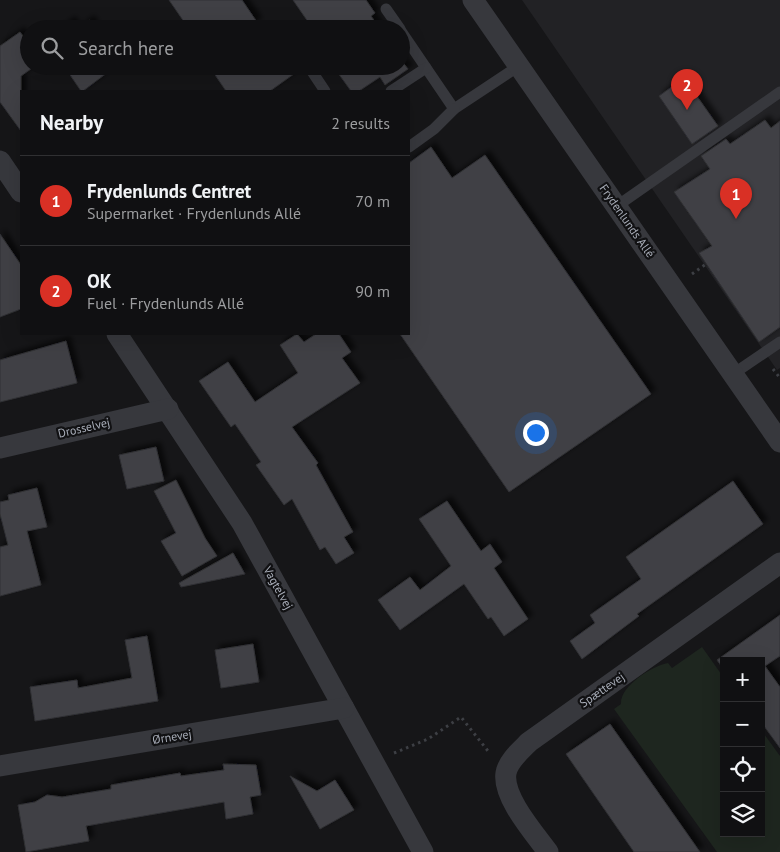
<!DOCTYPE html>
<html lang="en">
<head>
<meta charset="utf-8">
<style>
  :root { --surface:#101012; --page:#19191b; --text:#f1f3f6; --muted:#9c9d9f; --line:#303032; --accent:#d93025 }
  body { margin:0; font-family:"PT Sans",sans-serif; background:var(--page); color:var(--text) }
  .controls { position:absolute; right:15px; bottom:15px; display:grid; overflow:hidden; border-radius:0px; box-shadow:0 5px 20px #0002 }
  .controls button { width:45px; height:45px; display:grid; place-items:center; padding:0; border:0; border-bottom:1px solid var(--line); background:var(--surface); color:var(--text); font:25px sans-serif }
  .you { position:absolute; left:535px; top:432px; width:18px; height:18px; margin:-12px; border:4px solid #fff; border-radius:50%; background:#1a73e8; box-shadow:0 0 0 8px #1a73e833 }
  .badge { display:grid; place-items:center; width:32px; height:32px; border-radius:50%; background:var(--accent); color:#fff; font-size:16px; font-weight:700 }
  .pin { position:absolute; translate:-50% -41px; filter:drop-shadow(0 1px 2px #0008) }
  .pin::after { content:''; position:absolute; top:26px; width:18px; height:15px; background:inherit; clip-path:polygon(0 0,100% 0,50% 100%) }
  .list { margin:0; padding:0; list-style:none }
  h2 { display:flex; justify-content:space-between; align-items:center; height:65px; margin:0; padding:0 20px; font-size:21px }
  h2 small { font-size:16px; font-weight:400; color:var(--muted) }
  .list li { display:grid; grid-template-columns:32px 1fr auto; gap:15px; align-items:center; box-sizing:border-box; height:90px; padding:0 20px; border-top:1px solid var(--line) }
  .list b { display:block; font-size:19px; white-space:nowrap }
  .list p { margin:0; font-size:16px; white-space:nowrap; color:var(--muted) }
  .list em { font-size:16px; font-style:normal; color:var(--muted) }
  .icon { flex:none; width:28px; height:28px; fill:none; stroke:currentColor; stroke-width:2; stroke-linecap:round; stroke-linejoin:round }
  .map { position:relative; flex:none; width:780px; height:852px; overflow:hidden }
  .search { position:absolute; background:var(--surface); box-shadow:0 5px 20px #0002; left:20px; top:20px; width:390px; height:55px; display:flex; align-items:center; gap:12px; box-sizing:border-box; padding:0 18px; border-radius:28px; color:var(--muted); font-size:19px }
  .panel { position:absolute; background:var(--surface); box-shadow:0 5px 20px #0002; left:20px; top:90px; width:390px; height:245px; border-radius:0px }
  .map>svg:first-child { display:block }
  .built { fill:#222225 }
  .green { fill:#1e261f }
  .building { fill:#404145; stroke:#303034; filter:url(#shadow) }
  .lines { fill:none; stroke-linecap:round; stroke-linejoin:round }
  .path { stroke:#3d3f44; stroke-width:3; stroke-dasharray:2.5 4; stroke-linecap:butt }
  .lane { stroke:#37383d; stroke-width:11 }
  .street { stroke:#37383d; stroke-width:21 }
  .labels { text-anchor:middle; stroke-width:4.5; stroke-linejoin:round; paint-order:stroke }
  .street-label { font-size:12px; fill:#a8adb8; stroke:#111113 }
</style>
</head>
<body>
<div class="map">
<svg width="780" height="852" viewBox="0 0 780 852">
  <defs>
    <filter id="shadow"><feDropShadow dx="4.5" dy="-4.5" stdDeviation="2.5" flood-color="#0009"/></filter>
  </defs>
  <rect width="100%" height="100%" fill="#161618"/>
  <path class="built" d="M522,0H780V368L777,370Z"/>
  <path class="green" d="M702,647L724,678V833H761V730L780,756V852H717L614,709L621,704C620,686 652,666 668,663L672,668Z"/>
  <g class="building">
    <path d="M169,0H242L257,22L247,29H189Z"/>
    <path d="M293,0H366L375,13L371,16L380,29H313Z"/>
    <path d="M90,20L95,29H78Z"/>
    <path d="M71,21L76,29H60Z"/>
    <path d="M20,32L29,44V66H35L21,76V131L0,102V46Z"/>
    <path d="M401,60L408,69L385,85L380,77L359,91H351L333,66H401Z"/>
    <path d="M64,66H116L83,91H81Z"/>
    <path d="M209,66H305L270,91H226Z"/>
    <path d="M684,78L718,126L692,144L659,96Z"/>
    <path d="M765,120L771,128L780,121V327L759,342L699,253L712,246L674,192L710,169L701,156L726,139L730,144Z"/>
    <path d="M431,147L452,178L485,155L651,394L509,492L400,334H409V163Z"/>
    <path d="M0,234L21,265V309L0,317Z"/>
    <path d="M297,334L304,342L316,334H339L351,352L342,358L360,383L292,427L318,463L316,465L353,532L344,537L354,553L336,564L325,547L320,550L292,499L284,505L256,465L261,462L235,424L231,427L199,381L228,362L255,402L298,373L280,345Z"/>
    <path d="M66,341L77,383L0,402V360Z"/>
    <path d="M156,447L164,481L127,489L119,455Z"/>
    <path d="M176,480L205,538L217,556L182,576L161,541L176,533L154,491Z"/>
    <path d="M733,481L763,524L637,614L639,616L582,659L570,641L595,623L590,615L641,579L626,557Z"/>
    <path d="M37,488L47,527L27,531L41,585L0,596V547L8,545L0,514V502L9,500L8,495Z"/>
    <path d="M447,501L481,551L490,544L502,562L494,568L528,619L504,636L491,617L488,619L464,584L400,630L378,600L410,577L420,590L451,566L419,519Z"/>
    <path d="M233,553L245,574L181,587L179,583Z"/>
    <path d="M780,615V656L765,666L780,687V748L761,722V661H724V670L717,660Z"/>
    <path d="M147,636L158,701L35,721L30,687L77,680L78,688L132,678L125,640Z"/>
    <path d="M253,644L259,682L221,688L215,650Z"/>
    <path d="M610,724L700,852H634L566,754Z"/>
    <path d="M223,764L256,765L261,795L250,797L253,814L226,819L224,802L86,826L89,841L26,852L18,805L35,802L47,795L62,797L111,789V785L180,773L181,776L224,770Z"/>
    <path d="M290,776L317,791L335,780L354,810L320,829Z"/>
  </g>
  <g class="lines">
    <g class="path">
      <path d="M692,274L706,264"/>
      <path d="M773,369L780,378"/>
      <path d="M394,753L428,739L461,717L488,751"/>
    </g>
    <g class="lane">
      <path d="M386,9L400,29"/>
      <path d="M401,31L454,109L519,66"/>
      <path d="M311,70L325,91"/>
      <path d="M391,91L426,68"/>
      <path d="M409,147L434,129L454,109"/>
      <path d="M617,206L780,92"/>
      <path d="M733,374L780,342"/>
    </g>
    <g class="street">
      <path d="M473,0L780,442"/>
      <path d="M0,161L21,192"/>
      <path d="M117,334L242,523L423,852"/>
      <path d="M0,448L168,409"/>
      <path d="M0,766L344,708"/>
      <path d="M548,852C535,834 502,797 506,773C508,761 521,750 529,742L780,563"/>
    </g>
  </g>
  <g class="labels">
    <g class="street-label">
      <text transform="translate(627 221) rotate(55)" y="4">Frydenlunds Allé</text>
      <text transform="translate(84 428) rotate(-13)" y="4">Drosselvej</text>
      <text transform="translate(278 588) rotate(61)" y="4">Vagtelvej</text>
      <text transform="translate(602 690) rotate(-35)" y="4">Spættevej</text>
      <text transform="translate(172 737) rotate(-9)" y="4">Ørnevej</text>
    </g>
  </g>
</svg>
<div class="controls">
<button>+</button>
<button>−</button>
<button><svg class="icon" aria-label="locate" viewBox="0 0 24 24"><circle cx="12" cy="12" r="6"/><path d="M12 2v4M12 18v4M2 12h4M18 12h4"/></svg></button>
<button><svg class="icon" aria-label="layers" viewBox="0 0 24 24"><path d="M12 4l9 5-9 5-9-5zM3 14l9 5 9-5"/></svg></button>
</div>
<div class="you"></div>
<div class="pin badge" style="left:736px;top:219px">1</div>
<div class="pin badge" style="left:687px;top:110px">2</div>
<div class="search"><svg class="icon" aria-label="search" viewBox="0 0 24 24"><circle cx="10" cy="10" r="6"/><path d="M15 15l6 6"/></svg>Search here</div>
<section class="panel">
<h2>Nearby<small>2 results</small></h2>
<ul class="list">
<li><span class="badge">1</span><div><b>Frydenlunds Centret</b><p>Supermarket · Frydenlunds Allé</p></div><em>70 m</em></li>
<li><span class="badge">2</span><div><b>OK</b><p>Fuel · Frydenlunds Allé</p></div><em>90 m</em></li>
</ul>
</section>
</div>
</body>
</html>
